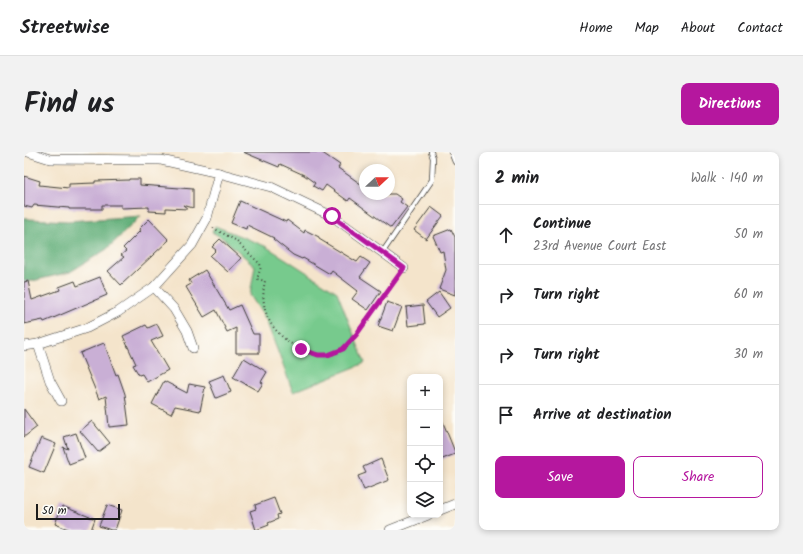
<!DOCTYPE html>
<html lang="en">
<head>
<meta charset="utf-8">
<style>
  :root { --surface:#fff; --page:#f2f2f2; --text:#202124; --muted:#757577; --line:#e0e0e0; --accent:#b5179e }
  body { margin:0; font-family:Kalam,sans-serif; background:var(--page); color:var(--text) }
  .controls { position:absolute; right:12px; bottom:12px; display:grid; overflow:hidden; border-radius:8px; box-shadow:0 2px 6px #0003 }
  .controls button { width:36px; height:36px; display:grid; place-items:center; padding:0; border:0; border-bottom:1px solid var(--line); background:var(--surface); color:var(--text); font:20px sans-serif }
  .compass { position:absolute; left:335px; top:12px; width:36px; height:36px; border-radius:50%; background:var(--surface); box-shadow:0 2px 6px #0003; rotate:68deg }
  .scale { position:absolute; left:12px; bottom:10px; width:84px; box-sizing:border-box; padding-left:4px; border:2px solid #1c1c1c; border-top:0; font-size:11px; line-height:14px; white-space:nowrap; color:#1c1c1c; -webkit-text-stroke:3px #fdfcf7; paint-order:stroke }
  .stop { position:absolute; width:12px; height:12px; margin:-9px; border:3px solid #b5179e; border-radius:50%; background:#fff }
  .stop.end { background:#b5179e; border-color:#fff; box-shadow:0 1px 4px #0008 }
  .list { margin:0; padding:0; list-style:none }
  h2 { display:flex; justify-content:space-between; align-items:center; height:52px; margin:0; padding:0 16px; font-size:17px }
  h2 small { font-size:13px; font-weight:400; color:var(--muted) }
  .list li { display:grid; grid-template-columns:26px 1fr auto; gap:12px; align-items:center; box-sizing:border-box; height:60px; padding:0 16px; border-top:1px solid var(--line) }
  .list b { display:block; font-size:15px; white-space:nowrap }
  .list p { margin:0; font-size:13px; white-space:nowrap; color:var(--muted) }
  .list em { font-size:13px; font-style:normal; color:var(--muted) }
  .actions { display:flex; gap:8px; padding:12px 16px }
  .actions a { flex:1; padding:9px 0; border:1px solid var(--accent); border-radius:8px; text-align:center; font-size:14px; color:var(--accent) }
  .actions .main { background:var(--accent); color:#fff }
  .icon { flex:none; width:22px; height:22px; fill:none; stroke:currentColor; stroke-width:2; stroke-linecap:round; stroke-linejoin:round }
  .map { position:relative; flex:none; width:431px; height:378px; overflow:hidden; border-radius:8px }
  header { display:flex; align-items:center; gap:24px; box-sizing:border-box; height:56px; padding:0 20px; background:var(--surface); border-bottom:1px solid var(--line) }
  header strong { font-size:19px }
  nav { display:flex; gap:22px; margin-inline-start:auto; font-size:14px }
  .intro { display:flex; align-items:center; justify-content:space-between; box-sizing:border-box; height:96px; padding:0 24px }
  h1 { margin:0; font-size:28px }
  .button { padding:10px 18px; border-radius:8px; background:var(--accent); color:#fff; font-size:14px; font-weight:700 }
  main { display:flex; gap:24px; padding:0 24px }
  aside { flex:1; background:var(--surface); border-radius:8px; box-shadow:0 2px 6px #0003 }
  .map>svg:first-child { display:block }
  .green { fill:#77ca8d; stroke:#4a7354 }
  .forest { fill:#61ae78; stroke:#3e654a }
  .building { fill:#c9afd5 }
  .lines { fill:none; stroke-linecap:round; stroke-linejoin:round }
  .lane-casing { stroke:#3c3a36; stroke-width:6 }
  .street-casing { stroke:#3c3a36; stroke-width:10 }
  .path { stroke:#3c3a36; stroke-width:2; stroke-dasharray:1 3; stroke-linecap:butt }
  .lane { stroke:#fff; stroke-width:4.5 }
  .street { stroke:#fff; stroke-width:9 }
  .route { stroke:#b5179e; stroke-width:5 }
</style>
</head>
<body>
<header>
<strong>Streetwise</strong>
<nav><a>Home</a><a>Map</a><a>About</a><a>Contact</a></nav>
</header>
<div class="intro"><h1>Find us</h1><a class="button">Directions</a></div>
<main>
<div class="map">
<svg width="431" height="378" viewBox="0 0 431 378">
  <rect width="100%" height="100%" fill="#fdfcf7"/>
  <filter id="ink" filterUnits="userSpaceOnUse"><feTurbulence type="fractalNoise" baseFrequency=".025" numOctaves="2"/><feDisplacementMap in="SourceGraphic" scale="8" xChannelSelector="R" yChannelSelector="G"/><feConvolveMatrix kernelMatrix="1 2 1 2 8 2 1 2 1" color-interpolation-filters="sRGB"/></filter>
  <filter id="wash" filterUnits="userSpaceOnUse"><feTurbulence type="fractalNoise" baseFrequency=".012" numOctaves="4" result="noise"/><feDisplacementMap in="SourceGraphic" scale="16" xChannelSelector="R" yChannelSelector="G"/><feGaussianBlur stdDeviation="0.9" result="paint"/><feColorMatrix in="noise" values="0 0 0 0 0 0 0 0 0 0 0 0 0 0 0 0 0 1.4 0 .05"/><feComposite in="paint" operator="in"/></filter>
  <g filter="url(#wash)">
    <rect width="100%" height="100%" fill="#f4e4cb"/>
    <path class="green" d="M191,74L241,94L262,107L313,140L341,211L269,240L242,168L226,143L231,114L200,87L188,80Z"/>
    <path class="forest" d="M117,64L83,97L46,120L0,131V65L5,67L44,69Z"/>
    <g id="blocks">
      <g class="building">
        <path d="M219,0H297L316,13L314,16L341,35V42H371L378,47L376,50L383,55L367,76L326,46L324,49L302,33L298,39L289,34L291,31L280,23L256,12L255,15Z"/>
        <path d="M0,24L16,29L15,33L45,36V32L71,31V29L105,28V27H116V33L169,37V56L159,53L164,57L142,56V60L125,59V55L97,56V53H78V57H45V56L10,53L8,56L0,54Z"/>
        <path d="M216,49L262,70L263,68L280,81L281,78L295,85V87L333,110L337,105L346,111L336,125L357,139L344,158L328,147L334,139L308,119L306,122L279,106L278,107L269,103L249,87L250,86L223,73L222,77L207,71Z"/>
        <path d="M407,55L419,64L402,87L390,78Z"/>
        <path d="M125,67L145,88L97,133L84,119L100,105L97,103L102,99L99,96L116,79L115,77Z"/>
        <path d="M427,77L431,85V143L415,137L422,118L419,99L416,100L409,84Z"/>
        <path d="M196,87L217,106L204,120L186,104L192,98L188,95Z"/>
        <path d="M181,118L205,158L216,153L229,182H235V201H212V176L203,180L192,158L180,165L162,135L167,132L165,128Z"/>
        <path d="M76,125L83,143L20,170L19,168L0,172V130L4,129L8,148L36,138L35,135L51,129L53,134Z"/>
        <path d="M415,140L426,156L413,165L402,150Z"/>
        <path d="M363,150L378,155L369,179L354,174Z"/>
        <path d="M399,153L401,172L384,174L382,155Z"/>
        <path d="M133,172L139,184L127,189L144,218L123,230L118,222L115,223L109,213L112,212L99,184L122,173L124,176Z"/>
        <path d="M80,191L92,223L94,222L101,242L105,273L85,275L82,244L75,247L56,201Z"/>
        <path d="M220,206L243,220L237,230L239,231L234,239L209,225Z"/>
        <path d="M200,223L207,240L192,246L185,229Z"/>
        <path d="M140,229L163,241L165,232L181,235L176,259L151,254L147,262L128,252Z"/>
        <path d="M0,257L13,275L0,285Z"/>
        <path d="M416,263L431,300V302L416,308Z"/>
        <path d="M68,269L86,291L74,300L56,279Z"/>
        <path d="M52,281L61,306L45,312L39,295L44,297L40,285Z"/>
        <path d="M17,286L32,292L20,321L5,315Z"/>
        <path d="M357,307L365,328L340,338L334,324L342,321L339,315Z"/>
        <path d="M250,346L256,362L253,363L254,367L244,371L245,373L232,378L226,359L232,357L231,353Z"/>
        <path d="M83,353L98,358L91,378H87L75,374Z"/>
        <path d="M38,354L71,367L67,378H47L31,372Z"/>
      </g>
    </g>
  </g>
  <g filter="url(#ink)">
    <use href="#blocks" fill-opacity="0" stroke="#3c3a36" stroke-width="1"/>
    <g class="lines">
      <g class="lane-casing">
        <g id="lane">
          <path d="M427,0L431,10"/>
          <path d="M358,101L408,28L409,6L407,0"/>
        </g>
      </g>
      <g class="street-casing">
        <g id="street">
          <path d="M4,0L26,7L137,8L195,21L247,35L308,64L380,116"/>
          <path d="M130,135L150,157L163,179L169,196"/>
          <path d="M14,192L26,229L37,249"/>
          <path d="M0,194L14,192L63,176L94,160L130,135L168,93L183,66L195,21"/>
          <path d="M416,358L431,352"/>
          <path d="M366,378L404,363"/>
        </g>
      </g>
      <path class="path" d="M189,76L211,88L236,112L237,115L233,127L241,129C238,143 239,157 246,170C259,192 296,214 319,197C329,190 335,178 342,168C353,154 364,139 374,124"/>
      <use href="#lane" class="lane"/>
      <use href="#street" class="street"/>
    </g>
  </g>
  <g class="lines" filter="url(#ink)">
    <path class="route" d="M277,197L294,203H304L319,197L332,183L380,116L308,64"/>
  </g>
</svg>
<div class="controls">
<button>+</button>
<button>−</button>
<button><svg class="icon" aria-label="locate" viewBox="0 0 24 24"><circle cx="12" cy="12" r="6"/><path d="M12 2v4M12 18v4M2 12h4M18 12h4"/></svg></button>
<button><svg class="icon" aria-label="layers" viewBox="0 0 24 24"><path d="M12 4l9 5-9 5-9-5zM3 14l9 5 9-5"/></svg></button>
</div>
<svg class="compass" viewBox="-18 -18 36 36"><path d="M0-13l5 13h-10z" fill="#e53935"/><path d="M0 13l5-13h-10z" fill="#757577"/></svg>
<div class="scale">50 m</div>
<div class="stop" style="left:308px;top:64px"></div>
<div class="stop end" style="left:277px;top:197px"></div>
</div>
<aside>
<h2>2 min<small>Walk · 140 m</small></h2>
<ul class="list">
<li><svg class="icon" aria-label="ahead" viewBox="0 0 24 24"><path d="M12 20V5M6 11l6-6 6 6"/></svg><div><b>Continue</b><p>23rd Avenue Court East</p></div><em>50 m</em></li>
<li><svg class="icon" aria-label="right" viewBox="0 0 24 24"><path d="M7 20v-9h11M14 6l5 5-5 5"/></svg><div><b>Turn right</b></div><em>60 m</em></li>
<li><svg class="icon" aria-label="right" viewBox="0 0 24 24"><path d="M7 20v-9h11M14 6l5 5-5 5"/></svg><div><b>Turn right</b></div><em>30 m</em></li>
<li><svg class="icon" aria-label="arrive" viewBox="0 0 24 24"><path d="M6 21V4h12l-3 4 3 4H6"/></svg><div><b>Arrive at destination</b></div></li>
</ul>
<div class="actions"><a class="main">Save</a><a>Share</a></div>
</aside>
</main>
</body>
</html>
